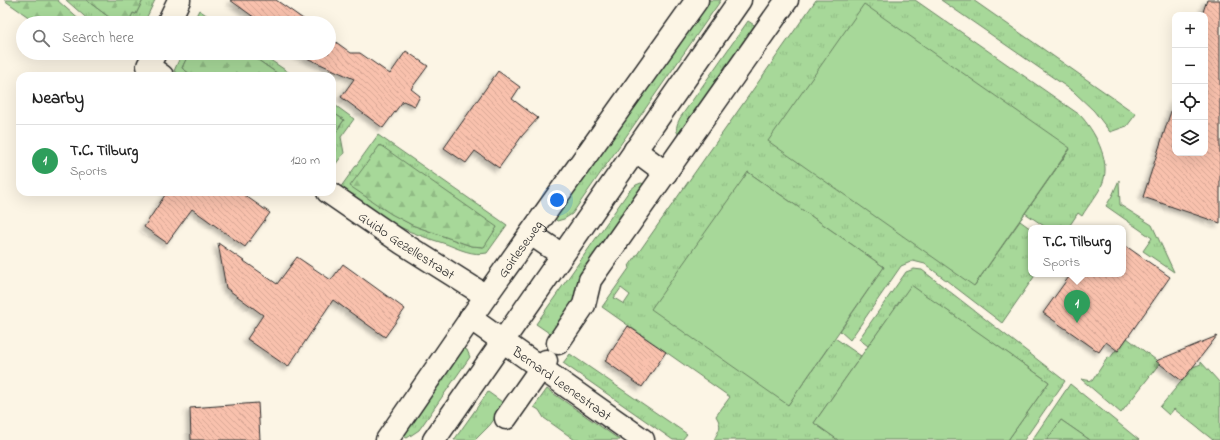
<!DOCTYPE html>
<html lang="en">
<head>
<meta charset="utf-8">
<style>
  :root { --surface:#fff; --page:#f2f2f2; --text:#222; --muted:#767676; --line:#e0e0e0; --accent:#7c3aed }
  body { margin:0; font-family:"Indie Flower",sans-serif; background:var(--page); color:var(--text) }
  .controls { position:absolute; right:12px; top:12px; display:grid; overflow:hidden; border-radius:8px; box-shadow:0 4px 16px #0002 }
  .controls button { width:36px; height:36px; display:grid; place-items:center; padding:0; border:0; border-bottom:1px solid var(--line); background:var(--surface); color:var(--text); font:20px sans-serif }
  .you { position:absolute; left:557px; top:200px; width:14px; height:14px; margin:-10px; border:3px solid #fff; border-radius:50%; background:#1a73e8; box-shadow:0 0 0 6px #1a73e833 }
  .badge { display:grid; place-items:center; width:26px; height:26px; border-radius:50%; background:var(--accent); color:#fff; font-size:13px; font-weight:700 }
  .pin { position:absolute; translate:-50% -33px; filter:drop-shadow(0 1px 2px #0008) }
  .pin::after { content:''; position:absolute; top:21px; width:14px; height:12px; background:inherit; clip-path:polygon(0 0,100% 0,50% 100%) }
  .popup { position:absolute; left:1028px; top:225px; width:98px; height:52px; box-sizing:border-box; display:grid; place-content:center; border-radius:8px; background:var(--surface); filter:drop-shadow(0 1px 3px #0005); font-size:13px; white-space:nowrap; color:var(--muted) }
  .popup b { font-size:15px; color:var(--text) }
  .popup::after { content:''; position:absolute; left:50%; top:100%; margin-left:-8px; border:8px solid transparent; border-top-color:var(--surface) }
  .list { margin:0; padding:0; list-style:none }
  h2 { display:flex; justify-content:space-between; align-items:center; height:52px; margin:0; padding:0 16px; font-size:17px }
  h2 small { font-size:13px; font-weight:400; color:var(--muted) }
  .list li { display:grid; grid-template-columns:26px 1fr auto; gap:12px; align-items:center; box-sizing:border-box; height:72px; padding:0 16px; border-top:1px solid var(--line) }
  .list b { display:block; font-size:15px; white-space:nowrap }
  .list p { margin:0; font-size:13px; white-space:nowrap; color:var(--muted) }
  .list em { font-size:13px; font-style:normal; color:var(--muted) }
  .icon { flex:none; width:22px; height:22px; fill:none; stroke:currentColor; stroke-width:2; stroke-linecap:round; stroke-linejoin:round }
  .map { position:relative; flex:none; width:1220px; height:440px; overflow:hidden }
  .search { position:absolute; background:var(--surface); box-shadow:0 4px 16px #0002; left:16px; top:16px; width:320px; height:44px; display:flex; align-items:center; gap:10px; box-sizing:border-box; padding:0 14px; border-radius:22px; color:var(--muted); font-size:15px }
  .panel { position:absolute; background:var(--surface); box-shadow:0 4px 16px #0002; left:16px; top:72px; width:320px; height:124px; border-radius:12px }
  .map>svg:first-child { display:block }
  .grass { fill:url(#grass-tufts); stroke:#698262; fill-rule:evenodd }
  .forest { fill:url(#forest-firs); stroke:#698262 }
  .pitch { fill:#a7d899; stroke:#698262 }
  .building { fill:url(#building-back-hatch); stroke:#2b2b2b; filter:url(#shadow) }
  .lines { fill:none; stroke-linecap:round; stroke-linejoin:round }
  .street-casing { stroke:#2b2b2b; stroke-width:25 }
  .secondary-casing { stroke:#2b2b2b; stroke-width:25 }
  .street { stroke:#fcf5e5; stroke-width:22 }
  .secondary { stroke:#fcf5e5; stroke-width:22 }
  .labels { text-anchor:middle; stroke-width:3; stroke-linejoin:round; paint-order:stroke }
  .street-label { font-size:14px; fill:#2b2b2b; stroke:#fcf5e5 }
</style>
</head>
<body>
<div class="map">
<svg width="1220" height="440" viewBox="0 0 1220 440">
  <defs>
    <pattern id="grass-tufts" width="24" height="20" patternUnits="userSpaceOnUse"><rect width="24" height="20" fill="#a7d899"/><path d="M3 7l-1-3M5 7V3M7 7l1-3M15 17l-1-3M17 17v-4M19 17l1-3" fill="none" stroke="#90ba84"/></pattern>
    <pattern id="forest-firs" width="22" height="20" patternUnits="userSpaceOnUse"><rect width="22" height="20" fill="#a7d899"/><path d="M5 1l3.5 6h-7zM16 11l3.5 6h-7z" fill="#90ba84"/></pattern>
    <pattern id="building-back-hatch" width="6" height="6" patternUnits="userSpaceOnUse"><rect width="6" height="6" fill="#f9c1ad"/><path d="M-1 5l2 2M0 0l6 6M5-1l2 2" fill="none" stroke="#d6a695"/></pattern>
    <filter id="shadow"><feDropShadow dx="-3.5" dy="3.5" stdDeviation="2" flood-color="#0004"/></filter>
  </defs>
  <rect width="100%" height="100%" fill="#fcf5e5"/>
  <filter id="ink" filterUnits="userSpaceOnUse"><feTurbulence type="fractalNoise" baseFrequency=".025" numOctaves="2"/><feDisplacementMap in="SourceGraphic" scale="8" xChannelSelector="R" yChannelSelector="G"/><feConvolveMatrix kernelMatrix="1 2 1 2 8 2 1 2 1" color-interpolation-filters="sRGB"/></filter>
  <g filter="url(#ink)">
    <g class="grass">
      <path d="M66,0H86L117,23H92Z"/>
      <path d="M143,0H155L144,23H128L133,13L136,14Z"/>
      <path d="M706,0H721L572,214L564,219L557,221L554,217Z"/>
      <path d="M816,0H915L1080,115C1094,130 1111,160 1103,182C1099,194 1088,205 1082,216L1078,213L1068,228H1047L1025,213L1070,149L974,286L1020,221L1031,229V274H1036L1002,323L925,264L913,261L901,266L850,340L840,331L884,267L748,172L788,405L835,338L861,356L814,423L838,440H714C719,429 723,428 716,416L730,397L602,307L630,267L629,266ZM621,288L630,295L624,304L614,298Z"/>
      <path d="M941,0H973L1136,114L1127,126L1110,132L1094,111L1074,92Z"/>
      <path d="M199,10L218,23H196L197,20L195,18Z"/>
      <path d="M748,21L759,28L680,136C674,131 677,124 680,118Z"/>
      <path d="M182,53H189L182,68L193,76H181L174,71Z"/>
      <path d="M248,53H260L294,76H281Z"/>
      <path d="M332,103L354,119L341,137L344,153L332,169V157L336,151L333,136L344,120L332,112Z"/>
      <path d="M378,135L507,225L487,253C473,256 459,249 446,244C430,239 414,234 400,227C379,217 359,201 340,188ZM378,206L497,227L483,247L471,246L412,225Z"/>
      <path d="M1119,180L1120,205L1152,225L1174,272L1143,251L1152,238L1106,206L1112,196Z"/>
      <path d="M641,183L645,184L552,335L536,324L629,191L636,185Z"/>
      <path d="M914,269L922,270L1065,381L1024,440H1008L1049,382L911,286L868,346L859,339L906,272Z"/>
      <path d="M1127,338L1160,363L1121,413L1081,379L1092,381L1108,357L1110,358L1116,350L1118,351Z"/>
      <path d="M461,348L467,350L470,357L419,430L407,438L403,436Z"/>
      <path d="M570,354L687,434L682,440H673L563,363Z"/>
      <path d="M1201,362L1220,383V440H1213L1174,409L1169,415L1160,407L1190,371V368L1201,364Z"/>
      <path d="M1070,384L1139,440H1090L1061,420L1047,440H1032Z"/>
      <path d="M547,389L620,440H575L544,418L539,410L534,407Z"/>
      <path d="M488,392L505,404L490,425L475,440H454Z"/>
    </g>
    <g class="forest">
      <path d="M4,0H57L83,23H37Z"/>
      <path d="M86,0H143L136,14L133,13L128,23H117Z"/>
      <path d="M189,53H248L281,76H193L182,68Z"/>
      <path d="M332,112L344,120L333,136L336,151L332,157Z"/>
      <path d="M380,145L497,227L484,247L471,246L412,225L391,214L350,186Z"/>
    </g>
    <g class="pitch">
      <path d="M864,4L1070,148L974,286L768,141Z"/>
      <path d="M748,172L884,267L788,405L651,309Z"/>
      <path d="M911,285L1049,382L1008,440H838L814,423Z"/>
      <path d="M1061,420L1090,440H1047Z"/>
    </g>
    <g class="building">
      <path d="M230,0H276L309,23H262Z"/>
      <path d="M1207,0H1220V223L1143,197L1175,99V153H1205V15H1202Z"/>
      <path d="M329,37L351,53H360L390,74L406,51L428,66L411,89L420,96L415,106L403,101L383,128L341,97L354,79L295,53H329Z"/>
      <path d="M498,71L520,87L512,99L538,118L522,136L499,168L475,151L466,163L444,148Z"/>
      <path d="M167,192H240L270,213L245,247L192,209L167,243L144,227Z"/>
      <path d="M218,243L277,284L297,257L331,280L343,264L405,309L385,337L333,300L288,367L247,339L263,315L226,288Z"/>
      <path d="M1123,244L1170,277L1118,351L1106,342L1099,352L1043,313L1071,274H1123Z"/>
      <path d="M628,326L666,352L642,387L605,361Z"/>
      <path d="M1217,336L1182,381L1156,361Z"/>
      <path d="M258,403L260,440H191L190,408Z"/>
    </g>
    <g class="lines">
      <g class="street-casing">
        <g id="street">
          <path d="M168,23L179,0"/>
          <path d="M155,53L148,66L162,76"/>
          <path d="M635,150L666,173"/>
          <path id="s1" d="M328,192L402,243L486,296"/>
          <path d="M531,234L562,255"/>
          <path id="s2" d="M470,318L643,440"/>
          <path d="M558,343L584,305L590,280L787,0"/>
          <path d="M506,418L546,361"/>
          <path id="s3" d="M387,440L486,296L697,0"/>
        </g>
      </g>
      <g class="secondary-casing">
        <path id="secondary" d="M434,440L740,0"/>
      </g>
      <use href="#street" class="street"/>
      <use href="#secondary" class="secondary"/>
    </g>
  </g>
  <g class="labels">
    <g class="street-label">
      <text dy="5" stroke="none"><textPath href="#s1" startOffset="95">Guido Gezellestraat</textPath></text>
      <text dy="5" stroke="none"><textPath href="#s3" startOffset="233">Goirleseweg</textPath></text>
      <text dy="5" stroke="none"><textPath href="#s2" startOffset="113">Bernard Leenestraat</textPath></text>
    </g>
  </g>
</svg>
<div class="controls">
<button>+</button>
<button>−</button>
<button><svg class="icon" aria-label="locate" viewBox="0 0 24 24"><circle cx="12" cy="12" r="6"/><path d="M12 2v4M12 18v4M2 12h4M18 12h4"/></svg></button>
<button><svg class="icon" aria-label="layers" viewBox="0 0 24 24"><path d="M12 4l9 5-9 5-9-5zM3 14l9 5 9-5"/></svg></button>
</div>
<div class="you"></div>
<div class="pin badge" style="left:1077px;top:323px;background:#2e9e5b">1</div>
<div class="popup"><b>T.C. Tilburg</b>Sports</div>
<div class="search"><svg class="icon" aria-label="search" viewBox="0 0 24 24"><circle cx="10" cy="10" r="6"/><path d="M15 15l6 6"/></svg>Search here</div>
<section class="panel">
<h2>Nearby<small></small></h2>
<ul class="list">
<li><span class="badge" style="background:#2e9e5b">1</span><div><b>T.C. Tilburg</b><p>Sports</p></div><em>120 m</em></li>
</ul>
</section>
</div>
</body>
</html>
